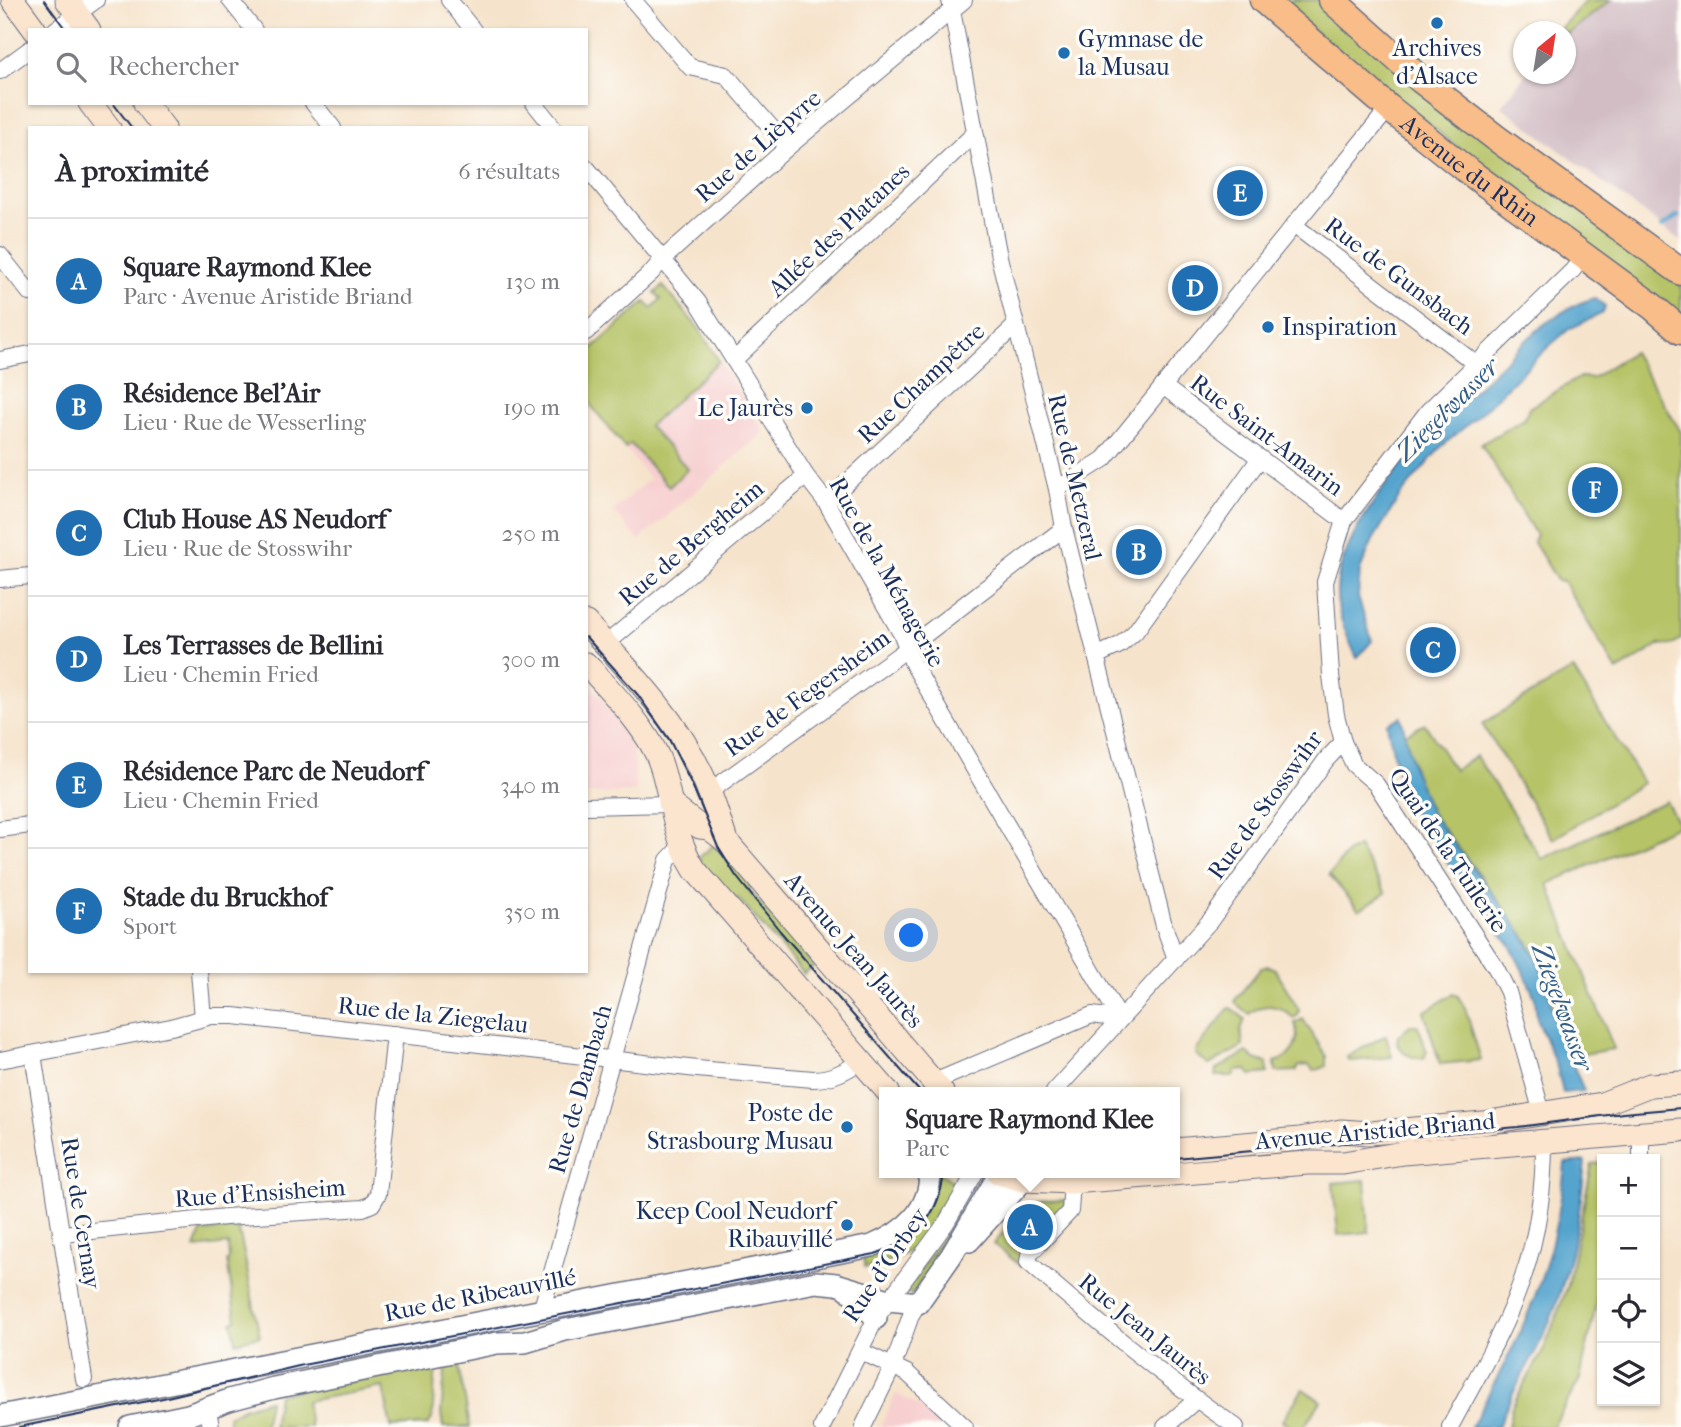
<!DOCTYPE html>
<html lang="fr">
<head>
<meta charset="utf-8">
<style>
  :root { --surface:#fff; --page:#f2f2f3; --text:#2b2b33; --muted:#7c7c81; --line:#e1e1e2; --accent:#1f6fb2 }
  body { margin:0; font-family:"IM FELL French Canon",serif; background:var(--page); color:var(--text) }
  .controls { position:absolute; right:21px; bottom:21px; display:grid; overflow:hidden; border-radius:0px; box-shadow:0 2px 5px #0004 }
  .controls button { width:63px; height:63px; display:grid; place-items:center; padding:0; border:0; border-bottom:2px solid var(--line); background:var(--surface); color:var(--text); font:35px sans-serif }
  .compass { position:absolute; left:1513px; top:21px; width:63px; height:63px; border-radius:50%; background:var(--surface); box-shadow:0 2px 5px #0004; rotate:30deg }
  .you { position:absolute; left:912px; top:936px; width:24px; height:24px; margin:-18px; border:5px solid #fff; border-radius:50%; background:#1a73e8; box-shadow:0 0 0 10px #1a73e833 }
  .badge { display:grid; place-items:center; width:46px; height:46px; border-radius:50%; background:var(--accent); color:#fff; font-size:23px; font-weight:700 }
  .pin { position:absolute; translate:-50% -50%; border:4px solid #fff; box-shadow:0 2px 7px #0006 }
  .popup { position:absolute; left:879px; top:1087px; width:301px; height:91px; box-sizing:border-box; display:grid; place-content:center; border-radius:0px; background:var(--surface); filter:drop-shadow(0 2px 5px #0005); font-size:23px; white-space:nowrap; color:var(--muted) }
  .popup b { font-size:26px; color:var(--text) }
  .popup::after { content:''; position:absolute; left:50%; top:100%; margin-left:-14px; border:14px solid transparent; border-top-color:var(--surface) }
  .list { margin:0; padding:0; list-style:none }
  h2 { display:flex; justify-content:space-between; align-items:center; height:91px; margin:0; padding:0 28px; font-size:30px }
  h2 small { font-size:23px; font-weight:400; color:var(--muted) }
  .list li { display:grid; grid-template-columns:46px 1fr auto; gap:21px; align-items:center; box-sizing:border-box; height:126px; padding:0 28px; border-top:2px solid var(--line) }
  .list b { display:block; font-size:26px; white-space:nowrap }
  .list p { margin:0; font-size:23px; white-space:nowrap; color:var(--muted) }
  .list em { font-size:23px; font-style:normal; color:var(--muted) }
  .icon { flex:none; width:38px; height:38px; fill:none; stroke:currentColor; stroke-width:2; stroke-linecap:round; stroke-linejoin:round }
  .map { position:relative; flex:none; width:1681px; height:1427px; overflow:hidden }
  .search { position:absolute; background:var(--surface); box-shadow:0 2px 5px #0004; left:28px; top:28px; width:560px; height:77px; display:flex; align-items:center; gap:18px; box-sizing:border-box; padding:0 24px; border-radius:0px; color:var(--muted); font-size:26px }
  .panel { position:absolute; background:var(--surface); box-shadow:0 2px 5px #0004; left:28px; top:126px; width:560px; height:847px; border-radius:0px }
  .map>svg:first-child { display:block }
  .built { fill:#f7cfd0 }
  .industrial { fill:#d2bdc5 }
  .green { fill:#b6c366; stroke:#687962; stroke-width:2 }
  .water { fill:#54a4ce; stroke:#386a96; stroke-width:2 }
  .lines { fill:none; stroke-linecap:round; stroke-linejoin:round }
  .stream { stroke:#54a4ce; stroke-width:4.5 }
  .minor-casing { stroke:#686e84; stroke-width:18 }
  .tertiary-casing { stroke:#686e84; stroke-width:24 }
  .secondary-casing { stroke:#686e84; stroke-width:25 }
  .primary-casing { stroke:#686e84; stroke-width:29 }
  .minor { stroke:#fff; stroke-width:16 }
  .tertiary { stroke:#fff; stroke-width:21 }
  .secondary { stroke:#fce5cf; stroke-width:23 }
  .primary { stroke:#f8bd88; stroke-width:26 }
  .tram { stroke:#1b2f5e; stroke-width:2 }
  .poi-dot { fill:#1f6fb2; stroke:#fdfcf7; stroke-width:2.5 }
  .labels { text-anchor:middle; stroke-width:7; stroke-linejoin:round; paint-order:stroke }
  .poi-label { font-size:24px; fill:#1b2f5e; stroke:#fdfcf7; text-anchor:end }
  .street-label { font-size:24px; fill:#1b2f5e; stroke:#fdfcf7 }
  .water-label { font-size:26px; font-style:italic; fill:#325e8b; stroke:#fdfcf7 }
</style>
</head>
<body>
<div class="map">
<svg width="1681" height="1427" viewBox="0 0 1681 1427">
  <rect width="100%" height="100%" fill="#fdfcf7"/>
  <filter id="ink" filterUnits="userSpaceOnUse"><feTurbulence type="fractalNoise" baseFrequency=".0143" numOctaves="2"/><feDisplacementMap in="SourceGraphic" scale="14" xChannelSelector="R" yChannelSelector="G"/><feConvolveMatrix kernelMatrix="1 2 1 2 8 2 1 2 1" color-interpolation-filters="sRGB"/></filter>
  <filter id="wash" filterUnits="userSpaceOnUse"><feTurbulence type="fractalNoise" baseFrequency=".00686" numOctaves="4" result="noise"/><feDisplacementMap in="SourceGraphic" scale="28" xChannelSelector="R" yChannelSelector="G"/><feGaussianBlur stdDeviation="1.57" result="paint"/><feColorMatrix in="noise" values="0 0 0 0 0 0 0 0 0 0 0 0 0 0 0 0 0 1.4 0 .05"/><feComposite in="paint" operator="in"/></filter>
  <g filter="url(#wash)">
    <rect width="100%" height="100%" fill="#f6e3cb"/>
    <g class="built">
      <path d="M663,286L700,330L764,432L639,540L613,511L650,479L586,399V354L645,302L652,308L661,299L655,293Z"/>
      <path d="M586,680L611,709L625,733L634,758L636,792L586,794Z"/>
      <path d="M896,1394L938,1415L951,1427H880Z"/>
    </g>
    <path class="industrial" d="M1610,0H1681V241L1501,106L1526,74H1566V35Z"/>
    <g class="green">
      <path d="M1276,0H1318L1358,35L1681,282V320L1554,225Z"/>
      <path d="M1586,0H1611L1566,35V32L1558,31Z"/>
      <path d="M663,286L700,330L719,361L649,426L688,469L669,487L631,444L625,448L586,399V354L645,302L652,308L661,299L655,293Z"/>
      <path d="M1633,352L1681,432V639L1671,645H1659L1617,671L1563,581L1557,580L1533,541L1536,535L1481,444L1524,419L1529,408L1580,377L1592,378Z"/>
      <path d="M1573,669L1643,783L1553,839L1482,724Z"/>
      <path d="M1425,724L1454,770L1476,756L1542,859L1666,801L1679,825L1548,884L1614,1049L1571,1056L1554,1019L1547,984L1528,941L1478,873L1431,813L1418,784L1405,734Z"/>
      <path d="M712,846H715L753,884L748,889L814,966L804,974L738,898L732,902L700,865V857Z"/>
      <path d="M1358,847L1386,893L1359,910L1329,875L1348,852Z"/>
      <path d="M1268,966L1275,969L1299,1010L1298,1015L1293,1018C1280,1004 1264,1002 1249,1014L1236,1004L1235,1000L1261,968Z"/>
      <path d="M1453,994L1458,996L1465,1008L1481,1060L1440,1064L1424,1012Z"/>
      <path d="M1231,1008L1245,1019L1241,1030L1243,1046L1209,1065L1197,1056L1196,1051L1228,1009Z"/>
      <path d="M1303,1019L1326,1056V1066L1320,1069L1313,1070L1309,1065L1299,1066L1296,1071L1276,1072L1275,1062C1293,1057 1301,1042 1295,1023Z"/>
      <path d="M1410,1025H1417C1422,1030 1422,1042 1427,1051L1424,1058C1411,1060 1403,1053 1397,1043L1398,1036Z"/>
      <path d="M1386,1035L1392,1057L1349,1061L1347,1057Z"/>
      <path d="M1247,1052L1255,1059L1267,1063L1268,1073L1251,1075L1247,1070L1235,1071L1234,1076H1215L1216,1070Z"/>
      <path d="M1602,1163V1276L1580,1379L1553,1427H1508L1512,1406L1544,1349L1568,1285L1592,1164Z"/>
      <path d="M936,1173H940L958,1185L950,1206L921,1246L919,1245L897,1258L865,1268L862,1253L881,1247Z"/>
      <path d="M1365,1180L1369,1232L1338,1235L1333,1183Z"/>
      <path d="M975,1192L979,1195L912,1294L904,1292Z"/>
      <path d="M1066,1200V1210L1021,1266L994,1244C1006,1230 1019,1205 1038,1202C1047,1200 1057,1201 1066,1200Z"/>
      <path d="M238,1228C248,1264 251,1300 260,1336L236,1342L232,1322L236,1320L227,1261L229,1260L228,1244L195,1248L201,1232Z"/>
      <path d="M458,1360L470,1427H443L441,1413L446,1363Z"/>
      <path d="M436,1364L432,1419L427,1425L391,1427L383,1387L306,1401L310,1427H273L278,1394Z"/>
      <path d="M1303,1389L1321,1401L1304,1427H1291L1282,1421Z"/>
      <path d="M269,1400L264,1427H230L228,1416L245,1407Z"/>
    </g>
    <g class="water">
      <path d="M1594,298L1605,306L1603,313L1569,329L1547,348L1482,412L1440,448L1400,496L1373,540L1360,570L1358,597L1372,641L1357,658C1343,627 1330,602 1341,566C1359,511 1408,454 1448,414C1462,400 1478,388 1492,374C1524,343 1549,312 1594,298Z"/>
      <path d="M1401,717L1414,770L1431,813L1522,933L1537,959L1547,984L1554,1019L1584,1091L1563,1093L1557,1067L1537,1019L1535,998L1527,979L1510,945L1451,868L1413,812L1397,771L1387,724Z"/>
      <path d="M1585,1161C1580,1219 1570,1276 1546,1330C1531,1363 1510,1393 1498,1427H1471C1479,1416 1484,1401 1491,1389C1532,1316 1558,1247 1565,1163Z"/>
    </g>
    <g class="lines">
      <path class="stream" d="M1662,227L1678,216"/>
    </g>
  </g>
  <g filter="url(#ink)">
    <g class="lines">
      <g class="minor-casing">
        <g id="minor">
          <path d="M230,0L254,30"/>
          <path d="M449,0L473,30"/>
          <path d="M633,0L690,67L726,75L788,147"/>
          <path d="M950,0L999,257L1057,489L1064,528L1164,926L1176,959"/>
          <path d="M55,30L96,0"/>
          <path d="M0,71L30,49"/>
          <path d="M313,103L333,128"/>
          <path d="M534,103L554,128"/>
          <path d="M586,167L698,302L806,476L826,502L902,635L913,664L1120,1019"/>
          <path d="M1294,225L1476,364"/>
          <path d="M0,255L30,293"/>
          <path d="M586,332L652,272L663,259L788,147L964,0"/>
          <path d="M0,360L30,354"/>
          <path d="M734,360L975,133"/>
          <path d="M1163,386L1344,521"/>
          <path d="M1057,489L1104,459L1389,108"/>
          <path d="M826,502L1015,326"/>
          <path d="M0,579L30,576"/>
          <path d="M606,644L806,476"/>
          <path d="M1096,656L1120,645L1135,632L1260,458"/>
          <path d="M1343,742L1354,765L1376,784L1496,968L1508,992L1542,1113"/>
          <path d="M709,792L900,654L1064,528"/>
          <path d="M586,806L670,804"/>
          <path d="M0,829L30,825"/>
          <path d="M199,971L203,1018"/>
          <path d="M33,1054L84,1379"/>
          <path d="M0,1060L171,1027L211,1016H234L697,1069L813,1079C831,1079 846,1071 861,1061"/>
          <path d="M934,1082L1092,1015L1120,1019"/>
          <path d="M1054,1092L1210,921L1326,760L1343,742L1336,715L1331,675L1325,582L1344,521L1428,411L1572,271L1584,256"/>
          <path d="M1641,1159V1134"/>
          <path d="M1072,1182L1070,1211L1029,1255L1028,1262C1095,1320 1162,1377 1236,1427"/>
          <path d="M63,1234L226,1217L363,1208L372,1204L378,1194L395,1034"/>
          <path d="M542,1308L668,860L681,846"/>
          <path d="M860,1351L907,1373L965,1427"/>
          <path d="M208,1409L211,1427"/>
          <path d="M822,1427L876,1318L946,1223L975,1173"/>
          <path d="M863,1427L893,1366L911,1315L918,1303"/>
          <path d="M1165,1427L1196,1400"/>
          <path d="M1450,1427C1475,1380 1503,1334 1521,1283C1537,1239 1544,1188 1544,1141"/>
        </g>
      </g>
      <g class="tertiary-casing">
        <g id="tertiary">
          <path d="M969,1241L1023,1180"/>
          <path d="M848,1289L876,1318"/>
          <path d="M0,1416L872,1246C905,1232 930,1211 930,1173"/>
          <path d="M130,1427L188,1415L229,1400L274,1388L497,1343L525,1342L565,1330L816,1282L836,1284L889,1300L918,1303L951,1256L1000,1173"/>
        </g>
      </g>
      <g class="secondary-casing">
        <g id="secondary">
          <path d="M13,0L35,30"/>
          <path d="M67,0L89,30"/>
          <path d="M90,103L109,128"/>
          <path d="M145,103L164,128"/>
          <path d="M586,623C630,671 677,719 704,779C713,799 719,820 726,841"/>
          <path d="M586,664C611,691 652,733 662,768C673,805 674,837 695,870L888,1092"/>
          <path d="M670,804L700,827L709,828L726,841L942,1092"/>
          <path d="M1175,1150L1300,1139L1341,1131L1370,1133L1483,1123L1602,1104L1650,1085L1681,1083"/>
          <path d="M999,1173L1023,1180L1072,1182L1307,1163H1343L1403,1153L1681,1130"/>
        </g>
      </g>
      <g class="primary-casing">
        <g id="primary">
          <path id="s1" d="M1263,0L1389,108L1460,165L1652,306L1681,331"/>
          <path d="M1332,0L1421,80L1496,138L1681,272"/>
        </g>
      </g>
      <use href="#minor" class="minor"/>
      <use href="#tertiary" class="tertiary"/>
      <use href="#secondary" class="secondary"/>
      <use href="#primary" class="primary"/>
      <g class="tram">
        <path d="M44,0L66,30"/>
        <path d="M113,103L132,128"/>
        <path d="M586,637L638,695L669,739L693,787L718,847L736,876L780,931L920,1092"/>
        <path d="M1175,1158L1518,1127L1623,1113L1681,1108"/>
        <path d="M19,1427L163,1398L303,1365L875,1254C916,1240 939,1217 944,1173"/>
      </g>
    </g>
  </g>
  <g class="poi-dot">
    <circle cx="1437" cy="23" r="7"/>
    <circle cx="1064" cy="53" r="7"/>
    <circle cx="1268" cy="327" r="7"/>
    <circle cx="807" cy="408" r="7"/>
    <circle cx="847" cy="1127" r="7"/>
    <circle cx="847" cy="1225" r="7"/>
  </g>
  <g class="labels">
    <g class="poi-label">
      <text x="1078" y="47" text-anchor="start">Gymnase de<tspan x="1078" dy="28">la Musau</tspan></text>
      <text x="1437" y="56" text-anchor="middle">Archives<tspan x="1437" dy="28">d'Alsace</tspan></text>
      <text x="1282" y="335" text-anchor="start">Inspiration</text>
      <text x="793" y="416">Le Jaurès</text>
      <text x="833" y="1121">Poste de<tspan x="833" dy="28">Strasbourg Musau</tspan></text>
      <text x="833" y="1219">Keep Cool Neudorf<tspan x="833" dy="28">Ribauvillé</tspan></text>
    </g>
    <g class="street-label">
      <text transform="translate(758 146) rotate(-41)" y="8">Rue de Lièpvre</text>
      <text dy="8" stroke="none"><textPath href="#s1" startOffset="268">Avenue du Rhin</textPath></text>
      <text transform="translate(839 230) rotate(-43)" y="8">Allée des Platanes</text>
      <text transform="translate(1399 276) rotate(37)" y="8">Rue de Gunsbach</text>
      <text transform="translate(921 383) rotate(-43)" y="8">Rue Champêtre</text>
      <text transform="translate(1267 435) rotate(37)" y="8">Rue Saint-Amarin</text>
      <text transform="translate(1075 477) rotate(77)" y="8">Rue de Metzeral</text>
      <text transform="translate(691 543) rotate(-40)" y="8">Rue de Bergheim</text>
      <text transform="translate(887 572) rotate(61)" y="8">Rue de la Ménagerie</text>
      <text transform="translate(807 693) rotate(-36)" y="8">Rue de Fegersheim</text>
      <text transform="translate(1265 805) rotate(-54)" y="8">Rue de Stosswihr</text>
      <text transform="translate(1448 850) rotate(56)" y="8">Quai de la Tuilerie</text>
      <text transform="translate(854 950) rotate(49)" y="8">Avenue Jean Jaurès</text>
      <text transform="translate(433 1015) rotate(6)" y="8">Rue de la Ziegelau</text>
      <text transform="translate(580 1089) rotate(-74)" y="8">Rue de Dambach</text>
      <text transform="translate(1375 1131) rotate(-5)" y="8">Avenue Aristide Briand</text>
      <text transform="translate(260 1193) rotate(-4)" y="8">Rue d'Ensisheim</text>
      <text transform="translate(81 1213) rotate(81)" y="8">Rue de Cernay</text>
      <text transform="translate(885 1265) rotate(-56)" y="8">Rue d'Orbey</text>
      <text transform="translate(480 1295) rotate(-11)" y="8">Rue de Ribeauvillé</text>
      <text transform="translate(1145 1329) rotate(39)" y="8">Rue Jean Jaurès</text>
    </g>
    <g class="water-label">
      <text transform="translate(1447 409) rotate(-45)" y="9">Ziegelwasser</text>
      <text transform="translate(1563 1007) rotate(70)" y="9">Ziegelwasser</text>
    </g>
  </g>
</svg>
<div class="controls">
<button>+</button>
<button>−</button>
<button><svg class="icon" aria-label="locate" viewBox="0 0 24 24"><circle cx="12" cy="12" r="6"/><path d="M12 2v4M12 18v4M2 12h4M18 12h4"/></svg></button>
<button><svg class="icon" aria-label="layers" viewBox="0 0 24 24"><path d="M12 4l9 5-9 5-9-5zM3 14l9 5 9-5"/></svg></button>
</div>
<svg class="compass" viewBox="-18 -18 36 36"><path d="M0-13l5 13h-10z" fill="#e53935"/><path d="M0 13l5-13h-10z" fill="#7c7c81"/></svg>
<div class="you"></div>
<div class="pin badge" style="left:1030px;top:1227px">A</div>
<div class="popup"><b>Square Raymond Klee</b>Parc</div>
<div class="pin badge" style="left:1139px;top:552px">B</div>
<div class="pin badge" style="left:1433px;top:650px">C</div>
<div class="pin badge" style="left:1195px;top:288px">D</div>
<div class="pin badge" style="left:1240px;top:193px">E</div>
<div class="pin badge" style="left:1595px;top:490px">F</div>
<div class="search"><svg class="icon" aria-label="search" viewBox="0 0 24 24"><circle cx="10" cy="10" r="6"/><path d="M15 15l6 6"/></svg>Rechercher</div>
<section class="panel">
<h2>À proximité<small>6 résultats</small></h2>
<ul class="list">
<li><span class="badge">A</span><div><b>Square Raymond Klee</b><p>Parc · Avenue Aristide Briand</p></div><em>130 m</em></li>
<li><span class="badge">B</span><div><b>Résidence Bel'Air</b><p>Lieu · Rue de Wesserling</p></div><em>190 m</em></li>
<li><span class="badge">C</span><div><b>Club House AS Neudorf</b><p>Lieu · Rue de Stosswihr</p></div><em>250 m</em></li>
<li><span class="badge">D</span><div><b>Les Terrasses de Bellini</b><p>Lieu · Chemin Fried</p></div><em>300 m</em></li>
<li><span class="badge">E</span><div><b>Résidence Parc de Neudorf</b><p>Lieu · Chemin Fried</p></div><em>340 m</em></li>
<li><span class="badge">F</span><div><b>Stade du Bruckhof</b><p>Sport</p></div><em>350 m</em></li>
</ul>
</section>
</div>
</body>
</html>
